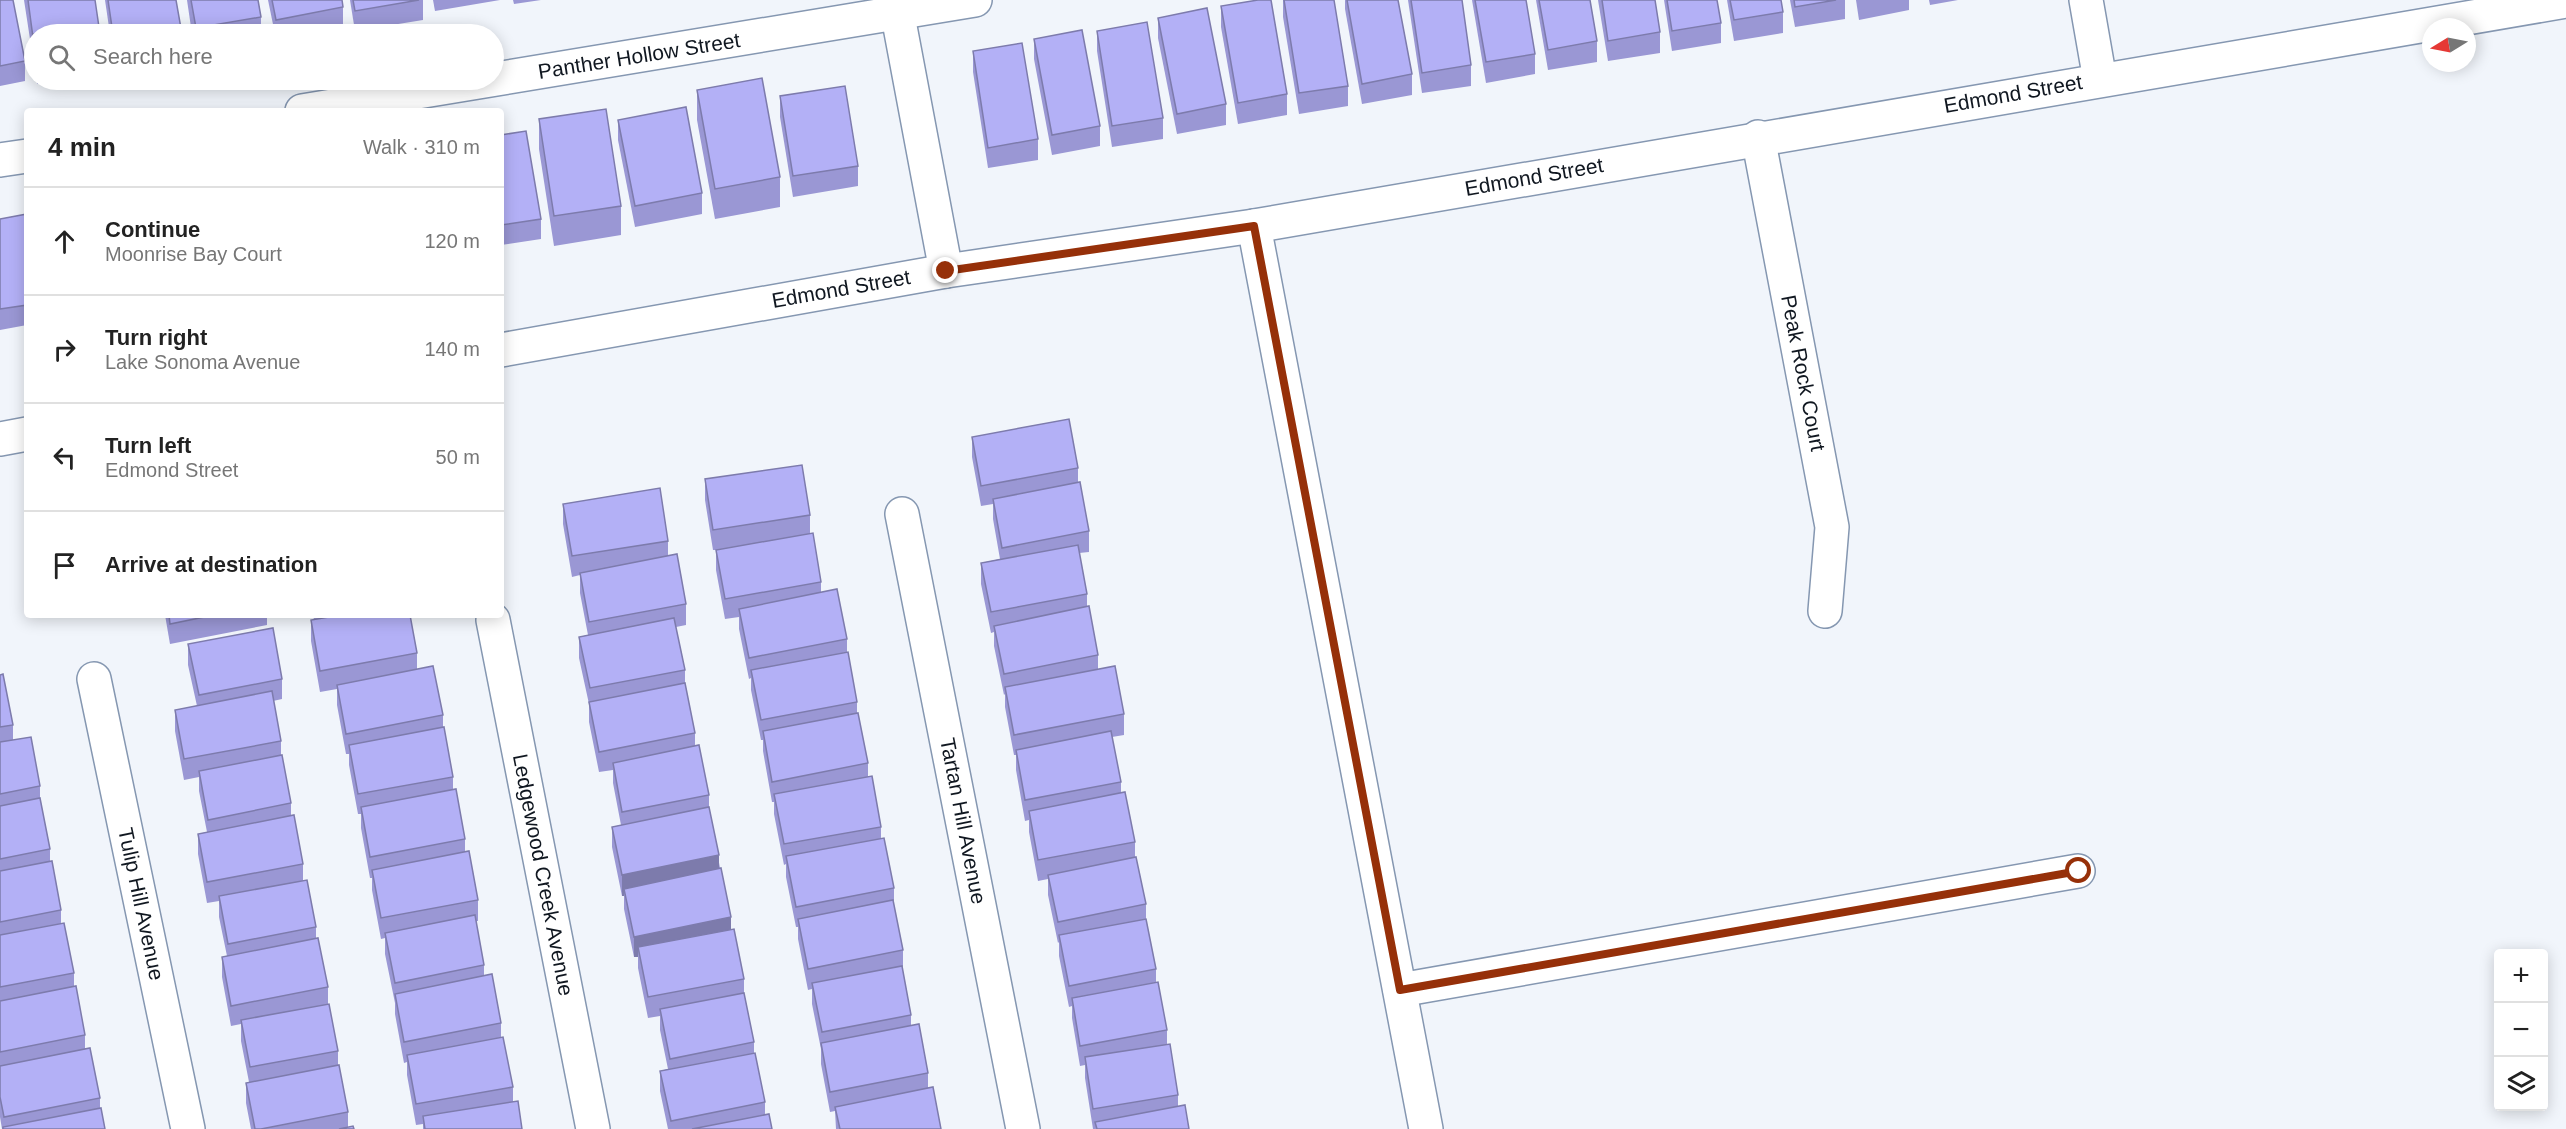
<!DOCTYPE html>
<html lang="en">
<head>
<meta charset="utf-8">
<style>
  :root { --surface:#fff; --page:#f6f6f6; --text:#222; --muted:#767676; --line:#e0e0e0 }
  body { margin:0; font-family:Arial,sans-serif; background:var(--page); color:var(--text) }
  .controls { position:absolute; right:18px; bottom:18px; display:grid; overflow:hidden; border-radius:6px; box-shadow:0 3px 15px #0003 }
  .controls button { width:54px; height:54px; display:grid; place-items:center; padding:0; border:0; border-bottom:2px solid var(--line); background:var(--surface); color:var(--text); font:30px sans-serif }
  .compass { position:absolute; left:2422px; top:18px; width:54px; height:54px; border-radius:50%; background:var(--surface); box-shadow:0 3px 15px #0003; rotate:260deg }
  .stop { position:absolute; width:18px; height:18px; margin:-14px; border:4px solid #963009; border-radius:50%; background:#fff }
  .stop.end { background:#963009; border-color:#fff; box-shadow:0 2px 6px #0008 }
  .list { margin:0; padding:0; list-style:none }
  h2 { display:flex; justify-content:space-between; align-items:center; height:78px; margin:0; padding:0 24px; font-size:26px }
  h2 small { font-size:20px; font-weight:400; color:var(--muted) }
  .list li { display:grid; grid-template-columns:39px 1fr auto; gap:18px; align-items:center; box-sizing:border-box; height:108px; padding:0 24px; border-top:2px solid var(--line) }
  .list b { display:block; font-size:22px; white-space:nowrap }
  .list p { margin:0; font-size:20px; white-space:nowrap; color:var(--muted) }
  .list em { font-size:20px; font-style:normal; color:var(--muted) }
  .icon { flex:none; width:33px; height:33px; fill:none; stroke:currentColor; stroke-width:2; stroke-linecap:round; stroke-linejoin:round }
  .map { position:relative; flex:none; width:2566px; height:1129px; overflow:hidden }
  .search { position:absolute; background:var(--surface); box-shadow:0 3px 15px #0003; left:24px; top:24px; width:480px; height:66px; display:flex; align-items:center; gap:15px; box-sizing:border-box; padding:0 21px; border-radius:33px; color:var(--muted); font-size:22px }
  .panel { position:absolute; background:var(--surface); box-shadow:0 3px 15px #0003; left:24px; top:108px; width:480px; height:510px; border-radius:6px }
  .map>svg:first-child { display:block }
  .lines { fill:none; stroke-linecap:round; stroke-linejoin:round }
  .minor-casing { stroke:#8597b1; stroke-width:36 }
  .minor { stroke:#fff; stroke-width:33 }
  .wall { fill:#9a97d4 }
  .shaded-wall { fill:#7d7bac }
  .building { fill:#b3b0f6; stroke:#7d7bac; stroke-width:1.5 }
  .route { stroke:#963009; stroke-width:8 }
  .labels { text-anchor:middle; stroke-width:5; stroke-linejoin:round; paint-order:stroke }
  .street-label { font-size:21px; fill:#101720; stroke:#fff }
</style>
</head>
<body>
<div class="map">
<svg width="2566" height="1129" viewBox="0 0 2566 1129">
  <rect width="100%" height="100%" fill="#f1f5fb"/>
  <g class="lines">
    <g class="minor-casing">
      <g id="minor">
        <path d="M895,0L946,271"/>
        <path d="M2086,0L2100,80"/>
        <path d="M302,111L975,0"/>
        <path d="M1758,137L1832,527L1825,611"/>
        <path d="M0,160L27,156"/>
        <path d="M1254,226L1426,1129"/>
        <path d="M501,350L946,271L1254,226L2566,1"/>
        <path d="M0,439L27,434"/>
        <path d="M902,514L1023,1129"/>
        <path d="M493,620L593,1129"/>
        <path d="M94,679L188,1129"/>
        <path d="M1400,990L2078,871"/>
      </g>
    </g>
    <use href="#minor" class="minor"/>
  </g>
  <g class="wall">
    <path d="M0,0L25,61V81L0,86Z"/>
    <path d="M24,0H95L34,34V65Z"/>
    <path d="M105,0H176L182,34H110Z"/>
    <path d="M187,0H258L261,17V34H192Z"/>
    <path d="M268,0H342L343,7V27L306,34H275Z"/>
    <path d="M350,0H423V20L355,31Z"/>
    <path d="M433,0H500L435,11Z"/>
    <path d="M513,0H541L514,4Z"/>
    <path d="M1283,0H1334L1348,86V106L1299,114L1283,17Z"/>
    <path d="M1345,0H1398L1412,74V95L1362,104L1345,9Z"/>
    <path d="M1408,0H1462L1471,65V86L1422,93Z"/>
    <path d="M1472,0H1526L1535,54V74L1486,83Z"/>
    <path d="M1536,0H1590L1597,41V62L1548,70Z"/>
    <path d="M1598,0H1655L1660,32V53L1608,61Z"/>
    <path d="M1664,0H1717L1721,23V43L1672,51Z"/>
    <path d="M1727,0H1781L1783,12V33L1734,41Z"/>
    <path d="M1790,0H1845V19L1795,27Z"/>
    <path d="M1856,0H1909V10L1859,20Z"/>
    <path d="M1929,0H1958L1930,5Z"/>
    <path d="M1221,6L1287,94V115L1238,124L1221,27Z"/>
    <path d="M1158,18L1226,104V125L1177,134L1158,38Z"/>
    <path d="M1097,31L1163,118V139L1112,147L1097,51Z"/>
    <path d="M1034,39L1100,126V146L1052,155L1034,59Z"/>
    <path d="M973,51L1038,139V160L988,168L973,72Z"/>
    <path d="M37,80H63L37,84Z"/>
    <path d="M697,90L780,177V207L715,219L697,120Z"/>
    <path d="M780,96L858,166V186L793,197L780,117Z"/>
    <path d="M539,119L621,206V235L554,246L539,149Z"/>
    <path d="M618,120L702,193V214L635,227L618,140Z"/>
    <path d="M501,135L541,219V239L501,245Z"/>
    <path d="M27,214V325L0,330V219Z"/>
    <path d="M972,437L1078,468V482L1089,531V552L1079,553L1087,594V607L1098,655V669L1124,714V735L1112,737L1121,782V793L1135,842V857L1146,904V919L1156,969V982L1167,1030V1045L1178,1095V1106L1189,1129H1093L1085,1078V1065L1080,1066L1072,1018V1006L1069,1007L1059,956V942L1058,943L1048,895V879L1038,881L1029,832V820L1025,821L1016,770V755H1014L1005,707V694L1004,695L994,646V632L991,633L981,584V563L1000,559L993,519V504L981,506L972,457Z"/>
    <path d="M705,479L810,515V533L821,582V592L847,639V652L857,702V713L868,763V777L881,827V839L894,888V906L903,950V971L911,1015V1026L928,1073V1088L941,1129H836L835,1111L830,1112L821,1064V1049L812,1004V989L808,990L798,939V927H796L786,877V864L784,865L774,814V802H772L763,751V740H761L751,690V678L749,679L739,629V617L725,619L716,570V550H713L705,500Z"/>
    <path d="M563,504L668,541V556L686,604V625L676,627L685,670V683L695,733V746L709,795V807L731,929L744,979V993L754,1042V1053L765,1102V1115L772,1129H668L660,1091V1071L668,1069L660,1030V1016L648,1018L638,968V957H634L624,909V896H622L612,847V827L621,825L613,783V770L599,772L589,722V704L579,658V637L588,635L580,593V575L572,577L563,524Z"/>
    <path d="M165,615H267V625L170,644Z"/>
    <path d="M313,615H410L417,653V669L443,715V727L453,777V789L465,839V852L478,900V921H476L484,965V976L501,1023V1037L513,1087V1102L522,1129H423V1124L416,1125L407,1075V1062L404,1063L395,1014V1003L385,954V938L381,939L372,890V878H370L361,828V814H358L349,765V754H346L337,705V689L320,692L311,641V620H314Z"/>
    <path d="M188,644L282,679V699L273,701L281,741V755L291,803V816L303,864V880L316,927V939L328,987V1005L338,1051V1065L348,1112V1127L354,1129H251L246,1103V1083L249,1082L241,1041V1024L231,1026L222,977V957L227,956L219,917V901L207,903L198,854V834L207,832L199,791V777L184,780L175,731V710L197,706L188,665Z"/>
    <path d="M0,675L13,725V740L40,786V798L50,849V862L61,910V923L74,973V986L85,1035V1049L100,1098V1109L105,1129H2L0,1117Z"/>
  </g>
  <g class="shaded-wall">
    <path d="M719,855V876L624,889V896H622V875Z"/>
    <path d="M731,917V937L638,947V957H634V937Z"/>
  </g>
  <g class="building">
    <path d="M0,0H13L25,61L0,66Z"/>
    <path d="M28,0H95L100,34H34V45Z"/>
    <path d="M108,0H176L182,34H113Z"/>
    <path d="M191,0H258L261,17L196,28Z"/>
    <path d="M272,0H342L343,7L276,20Z"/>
    <path d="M353,0H419L355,11Z"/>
    <path d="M1258,0H1271L1287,94L1238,103L1221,6Z"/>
    <path d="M1284,0H1334L1348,86L1299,93Z"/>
    <path d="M1347,0H1398L1412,74L1362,84Z"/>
    <path d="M1411,0H1462L1471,65L1422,73Z"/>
    <path d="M1475,0H1526L1535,54L1486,62Z"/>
    <path d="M1539,0H1590L1597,41L1548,50Z"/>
    <path d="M1602,0H1655L1660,32L1608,41Z"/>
    <path d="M1667,0H1717L1721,23L1672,31Z"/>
    <path d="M1730,0H1781L1783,12L1734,20Z"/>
    <path d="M1794,0H1836L1795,7Z"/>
    <path d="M1207,8L1226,104L1177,114L1158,18Z"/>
    <path d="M1147,22L1163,118L1112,126L1097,31Z"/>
    <path d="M1082,30L1100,126L1052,135L1034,39Z"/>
    <path d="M1022,43L1038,139L988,148L973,51Z"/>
    <path d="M762,78L780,177L715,189L697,90Z"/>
    <path d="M845,86L858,166L793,176L780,96Z"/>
    <path d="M686,107L702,193L635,206L618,120Z"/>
    <path d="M606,109L621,206L554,216L539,119Z"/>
    <path d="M526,131L541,219L501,225V135Z"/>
    <path d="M27,214V305L0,309V219Z"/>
    <path d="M1069,419L1078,468L981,486L972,437Z"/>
    <path d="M802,465L810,515L713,530L705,479Z"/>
    <path d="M1080,482L1089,531L1002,548L993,499Z"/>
    <path d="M660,488L668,541L572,556L563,504Z"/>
    <path d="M813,533L821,582L725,599L716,550Z"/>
    <path d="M1078,545L1087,594L991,612L981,563Z"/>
    <path d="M677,554L686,604L589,622L580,573Z"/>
    <path d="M837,589L847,639L749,658L739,609Z"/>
    <path d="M1089,606L1098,655L1004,674L994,626Z"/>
    <path d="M169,615H214L170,624Z"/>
    <path d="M341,615H410L417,653L320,671L311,620Z"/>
    <path d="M674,618L685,670L590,688L579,637Z"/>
    <path d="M273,628L282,679L199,695L188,644Z"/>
    <path d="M848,652L857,702L761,720L751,670Z"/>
    <path d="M433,666L443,715L346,734L337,685Z"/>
    <path d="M1115,666L1124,714L1014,735L1005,687Z"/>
    <path d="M3,674L13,725L0,727V675Z"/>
    <path d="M685,683L695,733L599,752L589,702Z"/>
    <path d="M272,691L281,741L184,759L175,710Z"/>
    <path d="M858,713L868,763L772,782L763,731Z"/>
    <path d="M444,727L453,777L358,794L349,745Z"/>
    <path d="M1111,731L1121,782L1025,800L1016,750Z"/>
    <path d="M31,737L40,786L0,794V742Z"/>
    <path d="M699,745L709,795L622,812L613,763Z"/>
    <path d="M282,755L291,803L208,820L199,771Z"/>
    <path d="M872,776L881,827L784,844L774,794Z"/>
    <path d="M456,789L465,839L370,857L361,807Z"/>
    <path d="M1125,792L1135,842L1038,860L1029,811Z"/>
    <path d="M40,798L50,849L0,859V806Z"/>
    <path d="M709,807L719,855L622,875L612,827Z"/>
    <path d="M294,815L303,864L207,882L198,834Z"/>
    <path d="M884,838L894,888L796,907L786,856Z"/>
    <path d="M469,851L478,900L381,918L372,870Z"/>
    <path d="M1136,857L1146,904L1058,922L1048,875Z"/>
    <path d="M52,861L61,910L0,922V871Z"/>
    <path d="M721,868L731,917L634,937L624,889Z"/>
    <path d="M307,880L316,927L228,944L219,896Z"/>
    <path d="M893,900L903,950L808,969L798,919Z"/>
    <path d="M475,915L484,965L395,983L385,933Z"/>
    <path d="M1146,919L1156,969L1069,986L1059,935Z"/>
    <path d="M64,923L74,973L0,987V935Z"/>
    <path d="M734,929L744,979L648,997L638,947Z"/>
    <path d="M318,938L328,987L231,1006L222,957Z"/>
    <path d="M902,966L911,1015L822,1032L812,983Z"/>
    <path d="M492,974L501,1023L404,1042L395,994Z"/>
    <path d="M1158,982L1167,1030L1080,1046L1072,998Z"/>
    <path d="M76,986L85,1035L0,1052V1001Z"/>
    <path d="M744,993L754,1042L670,1059L660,1009Z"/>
    <path d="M329,1004L338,1051L250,1067L241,1020Z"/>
    <path d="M919,1024L928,1073L830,1092L821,1043Z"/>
    <path d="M503,1037L513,1087L416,1104L407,1055Z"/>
    <path d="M1170,1044L1178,1095L1093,1109L1085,1057Z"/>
    <path d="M90,1048L100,1098L4,1117L0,1097V1066Z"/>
    <path d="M755,1053L765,1102L671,1121L660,1071Z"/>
    <path d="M339,1065L348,1112L261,1129H255L246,1083Z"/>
    <path d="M933,1087L941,1129H840L835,1107Z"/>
    <path d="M518,1101L522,1129H425L423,1116Z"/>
    <path d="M1185,1105L1189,1129H1097L1095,1122Z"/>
    <path d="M101,1108L105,1129H3V1127Z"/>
    <path d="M769,1114L772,1129H692Z"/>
    <path d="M353,1126L354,1129H339Z"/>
  </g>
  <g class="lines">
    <path class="route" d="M946,271L1254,226L1400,990L2079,871"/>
  </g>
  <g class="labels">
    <g class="street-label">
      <text transform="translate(639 56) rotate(-9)" y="7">Panther Hollow Street</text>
      <text transform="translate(2013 94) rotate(-10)" y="7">Edmond Street</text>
      <text transform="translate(1534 177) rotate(-10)" y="7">Edmond Street</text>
      <text transform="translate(841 289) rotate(-10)" y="7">Edmond Street</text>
      <text transform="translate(1803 373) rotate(79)" y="7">Peak Rock Court</text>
      <text transform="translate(963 821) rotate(79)" y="7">Tartan Hill Avenue</text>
      <text transform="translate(543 875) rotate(79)" y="7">Ledgewood Creek Avenue</text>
      <text transform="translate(141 904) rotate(78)" y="7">Tulip Hill Avenue</text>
    </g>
  </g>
</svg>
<div class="controls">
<button>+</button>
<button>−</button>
<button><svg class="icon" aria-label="layers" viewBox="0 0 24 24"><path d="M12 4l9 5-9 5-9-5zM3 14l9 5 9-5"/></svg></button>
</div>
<svg class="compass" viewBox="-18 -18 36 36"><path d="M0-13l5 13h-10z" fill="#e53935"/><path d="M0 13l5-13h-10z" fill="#767676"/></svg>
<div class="stop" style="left:2079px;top:871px"></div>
<div class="stop end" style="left:946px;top:271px"></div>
<div class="search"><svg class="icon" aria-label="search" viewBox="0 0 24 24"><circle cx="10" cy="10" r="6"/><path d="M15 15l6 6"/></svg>Search here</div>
<section class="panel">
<h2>4 min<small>Walk · 310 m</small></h2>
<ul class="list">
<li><svg class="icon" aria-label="ahead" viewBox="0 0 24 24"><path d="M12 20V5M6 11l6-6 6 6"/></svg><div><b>Continue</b><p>Moonrise Bay Court</p></div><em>120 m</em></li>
<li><svg class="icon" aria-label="right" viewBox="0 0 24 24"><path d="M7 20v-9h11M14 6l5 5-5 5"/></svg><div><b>Turn right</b><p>Lake Sonoma Avenue</p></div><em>140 m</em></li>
<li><svg class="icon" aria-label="left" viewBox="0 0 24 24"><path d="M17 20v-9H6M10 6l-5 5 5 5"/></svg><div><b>Turn left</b><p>Edmond Street</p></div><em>50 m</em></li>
<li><svg class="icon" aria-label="arrive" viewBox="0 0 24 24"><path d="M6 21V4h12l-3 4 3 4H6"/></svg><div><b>Arrive at destination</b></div></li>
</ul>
</section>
</div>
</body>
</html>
